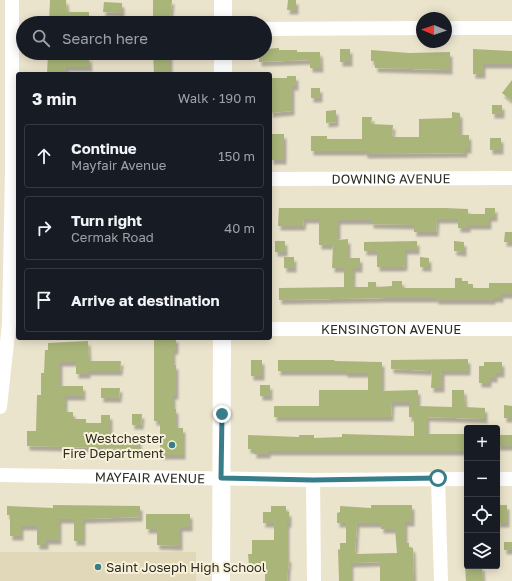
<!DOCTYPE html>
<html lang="en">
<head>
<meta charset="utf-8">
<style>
  :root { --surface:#171b24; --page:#242831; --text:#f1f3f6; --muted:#9ea1a6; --line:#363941 }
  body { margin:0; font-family:"Golos Text",sans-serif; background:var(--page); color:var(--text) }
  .controls { position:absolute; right:12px; bottom:12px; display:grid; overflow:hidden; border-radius:4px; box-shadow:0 2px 10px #0003 }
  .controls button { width:36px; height:36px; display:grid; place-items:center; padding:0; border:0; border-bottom:1px solid var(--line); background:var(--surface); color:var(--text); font:20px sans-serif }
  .compass { position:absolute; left:416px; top:12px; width:36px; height:36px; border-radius:50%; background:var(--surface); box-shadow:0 2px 10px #0003; rotate:272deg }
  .stop { position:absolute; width:12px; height:12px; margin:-9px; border:3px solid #377d8a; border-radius:50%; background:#fff }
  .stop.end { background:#377d8a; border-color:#fff; box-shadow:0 1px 4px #0008 }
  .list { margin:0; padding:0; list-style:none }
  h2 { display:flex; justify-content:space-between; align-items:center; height:52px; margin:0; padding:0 16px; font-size:17px }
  h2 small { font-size:13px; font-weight:400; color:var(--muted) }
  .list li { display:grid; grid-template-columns:26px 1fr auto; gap:12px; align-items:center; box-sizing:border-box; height:64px; margin:0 8px 8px; padding:0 8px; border:1px solid var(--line); border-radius:4px }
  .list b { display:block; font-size:15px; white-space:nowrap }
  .list p { margin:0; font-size:13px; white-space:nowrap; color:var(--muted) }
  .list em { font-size:13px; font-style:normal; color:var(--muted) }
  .icon { flex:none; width:22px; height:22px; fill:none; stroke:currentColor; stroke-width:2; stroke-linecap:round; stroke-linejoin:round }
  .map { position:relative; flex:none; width:512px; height:581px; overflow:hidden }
  .search { position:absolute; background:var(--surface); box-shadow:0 2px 10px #0003; left:16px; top:16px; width:256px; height:44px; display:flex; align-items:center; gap:10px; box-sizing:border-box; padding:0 14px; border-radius:22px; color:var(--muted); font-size:15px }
  .panel { position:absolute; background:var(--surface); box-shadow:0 2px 10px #0003; left:16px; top:72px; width:256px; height:268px; border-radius:4px }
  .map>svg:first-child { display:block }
  .built { fill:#e1d8ba }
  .building { fill:#aab579; fill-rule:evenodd; filter:url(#shadow) }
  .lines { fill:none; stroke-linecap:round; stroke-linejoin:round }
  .minor { stroke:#fff; stroke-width:14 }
  .major { stroke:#fff; stroke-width:18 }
  .route { stroke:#377d8a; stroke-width:5 }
  .poi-dot { fill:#377d8a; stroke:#f8f1da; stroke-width:1.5 }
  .labels { text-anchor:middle; stroke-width:4; stroke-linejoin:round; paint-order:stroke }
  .street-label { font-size:13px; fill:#2e2c23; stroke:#f8f1da }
  .poi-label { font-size:13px; fill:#2e2c23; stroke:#f8f1da; text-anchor:end }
</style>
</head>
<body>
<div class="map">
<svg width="512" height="581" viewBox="0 0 512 581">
  <defs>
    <filter id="shadow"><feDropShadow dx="2.5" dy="4.5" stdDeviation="1" flood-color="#0004"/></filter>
  </defs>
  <rect width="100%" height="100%" fill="#ebe4cd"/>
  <rect class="built" x="0" y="552" width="196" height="29"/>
  <g class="building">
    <path d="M50,0H66L67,12H89V22L49,23Z"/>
    <path d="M153,0H172L170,19H153Z"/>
    <path d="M288,0H296V10H287Z"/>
    <path d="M104,2L122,3V13L103,12Z"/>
    <path d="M279,48V50H297V52H320L321,68H310V60L259,62V53H265V49Z"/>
    <rect x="340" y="49" width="10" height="13"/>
    <path d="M473,49L512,51V64H483V74H473Z"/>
    <path d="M371,50L409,53L450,52V70L375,68V61H371Z"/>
    <path d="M48,53H64V57H89L90,67H66V74H47Z"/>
    <path d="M153,53H170V74H154Z"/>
    <path d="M287,76H296V86H292V111L270,113V78H287Z"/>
    <path d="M512,80V101L502,93Z"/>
    <rect x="311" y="88" width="9" height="10"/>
    <rect x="492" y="105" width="10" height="9"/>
    <path d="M336,110V122L326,123V111Z"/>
    <path d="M452,112L460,113V135H469V149H465V153L365,154V151H311V136H327V139H362V117H372L371,124L393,125L392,137H419V119L452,118Z"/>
    <path d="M270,134H284V160H271Z"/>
    <rect x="490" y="138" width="11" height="12"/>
    <path d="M279,208H445L468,209V214H485V208H495V217H489V225H468V228H458V219H437L436,232H414V225L371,224V220H338V240L348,239V258H360V268H353V287H368V282H376V287L392,286V281H402V288H455V278H462V281H468V284H473V288H489V283H512V294H501V298H493V300H436V298H384L279,300V288L344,287V268H332L333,245H319V219H304L303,226H278Z"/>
    <path d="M505,232H512V242H504Z"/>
    <rect x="275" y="241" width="10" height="11"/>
    <path d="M417,241V250H405V266L402,267H377V251H364V242Z"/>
    <path d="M454,241L464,242V252L454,251Z"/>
    <rect x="284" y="257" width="10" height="11"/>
    <path d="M420,257L429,258V267H420Z"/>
    <path d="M154,338H176V350H173V365H176V395H173V409H176V428H183V455H160V421H154Z"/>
    <path d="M88,341L89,361H121L120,371H88V374H76V362H60V386H83V396H65V412H73V419H86V423H101V415H110V435H139V449L27,446V431H36L37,395H41V373H44L45,350H48V343Z"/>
    <path d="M468,359V371H442V388H431L432,371L391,369V360Z"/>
    <rect x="251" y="360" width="11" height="16"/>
    <path d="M278,360H335L334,361L382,362V391L418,390V406L452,407V390H464L465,407L485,408V419L427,417V434H467V451H268V454H254V449H248V435L299,437V435H314V438L342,437V434L414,436V417H409V402H392L391,417H274V406H319V390H368V373H345V371H278Z"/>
    <path d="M484,362H502V373H495V378H489V383H479V366H484Z"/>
    <rect x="260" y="385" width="10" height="11"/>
    <path d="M101,388H120L119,398H101Z"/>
    <path d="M504,405L512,406V418H504Z"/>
    <path d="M132,414H142L141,425H132Z"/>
    <rect x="497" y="435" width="15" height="11"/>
    <path d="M53,505L140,506V517L83,519V541H74V519H59V540H46V545H37V526H21V536H10V515H7V506L53,508Z"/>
    <path d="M371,505H412V522H405V543H409V547L413,548L414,581H380V562L351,563V581H339L338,549L340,550V543H346V523H337V513L340,512V506L371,508ZM357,523H381V529H395L397,553L355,554Z"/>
    <rect x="497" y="505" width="10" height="18"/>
    <path d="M271,506H286V512H289V523H287V558H289L287,581H265V565H249L248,554H252V540H274V523H263V512H271Z"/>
    <path d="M146,514H190V527H180V546L157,545V529H146Z"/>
    <rect x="504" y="542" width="8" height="8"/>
    <path d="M482,566L483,581H466L465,567Z"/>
  </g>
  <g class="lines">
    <g class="minor">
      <path d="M446,28H512"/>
      <path d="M265,29L422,28"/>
      <path id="s1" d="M270,179L512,178"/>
      <path id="s2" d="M270,329H512"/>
      <path d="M0,407L9,324L12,174V0"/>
      <path id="s3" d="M0,475L313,480L467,479"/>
      <path d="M438,478L441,581"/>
      <path d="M497,479H512"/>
      <path d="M313,480L314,581"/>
    </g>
    <g class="major">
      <path d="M223,23V0"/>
      <path d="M223,74V53"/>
      <path d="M221,581L222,338"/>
    </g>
  </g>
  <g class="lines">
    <path class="route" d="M222,414L221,478L313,480L438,478"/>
  </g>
  <g class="poi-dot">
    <circle cx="172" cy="445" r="4"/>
    <circle cx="98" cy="567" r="4"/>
  </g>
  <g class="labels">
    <g class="street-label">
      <text dy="5" stroke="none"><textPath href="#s1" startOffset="121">DOWNING AVENUE</textPath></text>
      <text dy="5" stroke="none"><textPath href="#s2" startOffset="121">KENSINGTON AVENUE</textPath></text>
      <text dy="5" stroke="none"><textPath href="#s3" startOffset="150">MAYFAIR AVENUE</textPath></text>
    </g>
    <g class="poi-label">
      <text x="164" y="443">Westchester<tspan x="164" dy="15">Fire Department</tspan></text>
      <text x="106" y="572" text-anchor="start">Saint Joseph High School</text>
    </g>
  </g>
</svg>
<div class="controls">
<button>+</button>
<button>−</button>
<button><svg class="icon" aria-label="locate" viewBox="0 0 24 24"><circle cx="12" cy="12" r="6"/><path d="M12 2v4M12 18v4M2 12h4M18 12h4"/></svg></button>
<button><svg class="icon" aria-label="layers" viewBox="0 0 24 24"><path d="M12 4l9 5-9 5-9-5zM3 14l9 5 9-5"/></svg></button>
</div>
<svg class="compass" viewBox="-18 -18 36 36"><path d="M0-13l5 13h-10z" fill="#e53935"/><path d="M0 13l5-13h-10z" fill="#9ea1a6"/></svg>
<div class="stop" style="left:438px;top:478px"></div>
<div class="stop end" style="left:222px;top:414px"></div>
<div class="search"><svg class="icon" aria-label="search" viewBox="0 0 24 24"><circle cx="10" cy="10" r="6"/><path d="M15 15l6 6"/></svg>Search here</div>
<section class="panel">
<h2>3 min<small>Walk · 190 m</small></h2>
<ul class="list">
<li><svg class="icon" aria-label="ahead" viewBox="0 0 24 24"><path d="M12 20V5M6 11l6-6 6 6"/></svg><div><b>Continue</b><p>Mayfair Avenue</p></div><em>150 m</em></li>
<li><svg class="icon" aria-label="right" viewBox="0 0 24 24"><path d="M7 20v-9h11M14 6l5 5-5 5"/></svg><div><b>Turn right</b><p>Cermak Road</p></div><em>40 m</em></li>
<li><svg class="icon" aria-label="arrive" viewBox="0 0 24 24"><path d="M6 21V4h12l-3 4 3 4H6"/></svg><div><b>Arrive at destination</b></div></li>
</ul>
</section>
</div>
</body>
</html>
